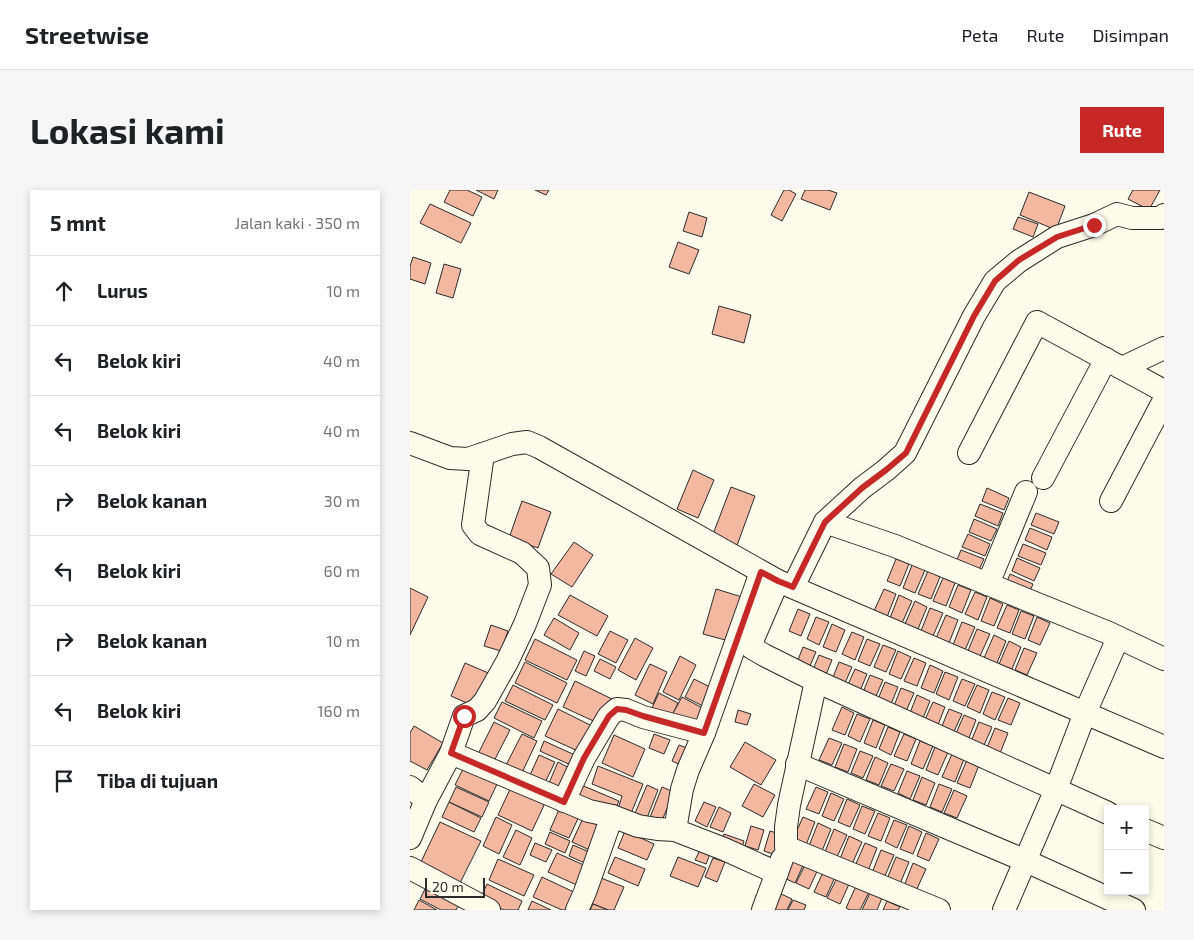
<!DOCTYPE html>
<html lang="id">
<head>
<meta charset="utf-8">
<style>
  :root { --surface:#fff; --page:#f6f6f6; --text:#202124; --muted:#757577; --line:#e0e0e0; --accent:#c62828 }
  body { margin:0; font-family:"Exo 2",sans-serif; background:var(--page); color:var(--text) }
  .controls { position:absolute; right:15px; bottom:15px; display:grid; overflow:hidden; border-radius:0px; box-shadow:0 2px 8px #0003 }
  .controls button { width:45px; height:45px; display:grid; place-items:center; padding:0; border:0; border-bottom:1px solid var(--line); background:var(--surface); color:var(--text); font:25px sans-serif }
  .scale { position:absolute; left:15px; bottom:12px; width:60px; box-sizing:border-box; padding-left:5px; border:2px solid #2b2b2b; border-top:0; font-size:14px; line-height:18px; white-space:nowrap; color:#2b2b2b; -webkit-text-stroke:4px #fdfbea; paint-order:stroke }
  .stop { position:absolute; width:15px; height:15px; margin:-11px; border:4px solid #c62828; border-radius:50%; background:#fff }
  .stop.end { background:#c62828; border-color:#fff; box-shadow:0 1px 5px #0008 }
  .list { margin:0; padding:0; list-style:none }
  h2 { display:flex; justify-content:space-between; align-items:center; height:65px; margin:0; padding:0 20px; font-size:21px }
  h2 small { font-size:16px; font-weight:400; color:var(--muted) }
  .list li { display:grid; grid-template-columns:32px 1fr auto; gap:15px; align-items:center; box-sizing:border-box; height:70px; padding:0 20px; border-top:1px solid var(--line) }
  .list b { display:block; font-size:19px; white-space:nowrap }
  .list em { font-size:16px; font-style:normal; color:var(--muted) }
  .icon { flex:none; width:28px; height:28px; fill:none; stroke:currentColor; stroke-width:2; stroke-linecap:round; stroke-linejoin:round }
  .map { position:relative; flex:none; width:754px; height:720px; overflow:hidden; border-radius:0px }
  header { display:flex; align-items:center; gap:30px; box-sizing:border-box; height:70px; padding:0 25px; background:var(--surface); border-bottom:1px solid var(--line) }
  header strong { font-size:24px }
  nav { display:flex; gap:28px; margin-inline-start:auto; font-size:18px }
  .intro { display:flex; align-items:center; justify-content:space-between; box-sizing:border-box; height:120px; padding:0 30px }
  h1 { margin:0; font-size:35px }
  .button { padding:12px 22px; border-radius:0px; background:var(--accent); color:#fff; font-size:18px; font-weight:700 }
  main { display:flex; gap:30px; padding:0 30px }
  aside { flex:1; background:var(--surface); border-radius:0px; box-shadow:0 2px 8px #0003 }
  .map>svg:first-child { display:block }
  .building { fill:#f2b8a0; stroke:#2b2b2b }
  .lines { fill:none; stroke-linecap:round; stroke-linejoin:round }
  .minor-casing { stroke:#2b2b2b; stroke-width:24 }
  .minor { stroke:#fdfbea; stroke-width:22 }
  .route { stroke:#c62828; stroke-width:6 }
</style>
</head>
<body>
<header>
<strong>Streetwise</strong>
<nav><a>Peta</a><a>Rute</a><a>Disimpan</a></nav>
</header>
<div class="intro"><h1>Lokasi kami</h1><a class="button">Rute</a></div>
<main>
<aside>
<h2>5 mnt<small>Jalan kaki · 350 m</small></h2>
<ul class="list">
<li><svg class="icon" aria-label="ahead" viewBox="0 0 24 24"><path d="M12 20V5M6 11l6-6 6 6"/></svg><div><b>Lurus</b></div><em>10 m</em></li>
<li><svg class="icon" aria-label="left" viewBox="0 0 24 24"><path d="M17 20v-9H6M10 6l-5 5 5 5"/></svg><div><b>Belok kiri</b></div><em>40 m</em></li>
<li><svg class="icon" aria-label="left" viewBox="0 0 24 24"><path d="M17 20v-9H6M10 6l-5 5 5 5"/></svg><div><b>Belok kiri</b></div><em>40 m</em></li>
<li><svg class="icon" aria-label="right" viewBox="0 0 24 24"><path d="M7 20v-9h11M14 6l5 5-5 5"/></svg><div><b>Belok kanan</b></div><em>30 m</em></li>
<li><svg class="icon" aria-label="left" viewBox="0 0 24 24"><path d="M17 20v-9H6M10 6l-5 5 5 5"/></svg><div><b>Belok kiri</b></div><em>60 m</em></li>
<li><svg class="icon" aria-label="right" viewBox="0 0 24 24"><path d="M7 20v-9h11M14 6l5 5-5 5"/></svg><div><b>Belok kanan</b></div><em>10 m</em></li>
<li><svg class="icon" aria-label="left" viewBox="0 0 24 24"><path d="M17 20v-9H6M10 6l-5 5 5 5"/></svg><div><b>Belok kiri</b></div><em>160 m</em></li>
<li><svg class="icon" aria-label="arrive" viewBox="0 0 24 24"><path d="M6 21V4h12l-3 4 3 4H6"/></svg><div><b>Tiba di tujuan</b></div></li>
</ul>
</aside>
<div class="map">
<svg width="754" height="720" viewBox="0 0 754 720">
  <rect width="100%" height="100%" fill="#fdfbea"/>
  <g class="building">
    <path d="M40,0H57L72,7L63,26L34,12Z"/>
    <path d="M66,0H88L84,9Z"/>
    <path d="M125,0H139L136,5Z"/>
    <path d="M374,0H379L386,4L372,31L361,25Z"/>
    <path d="M395,0H418L427,3L420,20L391,9Z"/>
    <path d="M723,0H750L739,20L718,9Z"/>
    <path d="M619,2L655,16L646,40L610,25Z"/>
    <path d="M20,14L61,33L51,53L10,33Z"/>
    <path d="M279,22L297,28L292,47L273,41Z"/>
    <path d="M608,27L628,34L623,47L603,39Z"/>
    <path d="M268,52L289,60L279,84L259,77Z"/>
    <path d="M3,67L21,73L15,94L0,89V76Z"/>
    <path d="M34,74L51,79L43,108L26,103Z"/>
    <path d="M309,116L341,125L334,153L302,144Z"/>
    <path d="M283,280L304,290L288,328L267,319Z"/>
    <path d="M321,297L345,306L325,361L300,352Z"/>
    <path d="M577,298L599,308L594,320L572,311Z"/>
    <path d="M112,311L141,322L128,358L99,348Z"/>
    <path d="M570,314L593,323L588,336L565,326Z"/>
    <path d="M626,323L649,332L644,344L621,335Z"/>
    <path d="M564,329L587,339L581,351L559,342Z"/>
    <path d="M620,338L642,347L637,360L615,350Z"/>
    <path d="M558,344L580,354L575,366L552,357Z"/>
    <path d="M164,352L183,365L162,397L141,384Z"/>
    <path d="M613,354L636,363L631,375L608,366Z"/>
    <path d="M551,360L574,369L568,382L546,372Z"/>
    <path d="M607,368L630,378L624,391L602,381Z"/>
    <path d="M486,369L499,374L490,396L477,391Z"/>
    <path d="M502,375L515,380L505,403L493,398Z"/>
    <path d="M518,381L530,387L521,409L508,404Z"/>
    <path d="M600,384L623,394L618,406L595,397Z"/>
    <path d="M533,388L545,393L536,416L523,411Z"/>
    <path d="M548,395L561,400L552,423L539,417Z"/>
    <path d="M0,398L18,407L0,445Z"/>
    <path d="M306,399L332,407L319,451L293,444Z"/>
    <path d="M474,399L486,404L477,427L464,421Z"/>
    <path d="M565,402L577,407L568,430L555,424Z"/>
    <path d="M160,405L198,426L187,446L148,425Z"/>
    <path d="M489,405L502,411L492,433L480,428Z"/>
    <path d="M580,408L593,414L584,436L571,431Z"/>
    <path d="M505,411L517,417L508,439L495,434Z"/>
    <path d="M597,415L609,420L600,443L587,438Z"/>
    <path d="M520,418L533,423L523,446L511,441Z"/>
    <path d="M388,419L400,424L391,446L379,441Z"/>
    <path d="M611,421L624,426L615,449L602,444Z"/>
    <path d="M536,425L548,430L539,453L526,448Z"/>
    <path d="M406,427L419,432L409,455L397,449Z"/>
    <path d="M627,427L640,433L630,455L618,450Z"/>
    <path d="M144,428L169,443L160,460L134,445Z"/>
    <path d="M552,432L565,437L555,460L543,455Z"/>
    <path d="M422,434L435,440L426,462L413,457Z"/>
    <path d="M81,435L98,441L91,461L74,456Z"/>
    <path d="M567,439L580,444L570,466L558,461Z"/>
    <path d="M200,441L218,450L206,473L188,464Z"/>
    <path d="M442,442L454,447L445,470L432,464Z"/>
    <path d="M584,445L596,451L587,473L574,468Z"/>
    <path d="M225,448L243,458L226,490L208,480Z"/>
    <path d="M125,449L167,470L157,490L115,470Z"/>
    <path d="M457,449L470,454L460,476L448,471Z"/>
    <path d="M599,451L611,457L602,479L589,474Z"/>
    <path d="M473,455L486,460L476,482L464,477Z"/>
    <path d="M393,457L406,462L396,485L384,480Z"/>
    <path d="M614,458L627,463L617,485L605,480Z"/>
    <path d="M174,461L185,466L176,486L165,481Z"/>
    <path d="M488,461L501,467L491,489L479,484Z"/>
    <path d="M409,465L422,470L413,492L400,487Z"/>
    <path d="M270,466L286,475L269,510L253,502Z"/>
    <path d="M504,468L516,473L507,496L494,491Z"/>
    <path d="M190,469L206,477L200,489L184,481Z"/>
    <path d="M115,472L157,493L147,513L105,493Z"/>
    <path d="M429,472L442,477L432,500L420,495Z"/>
    <path d="M55,473L83,485L68,518L41,506Z"/>
    <path d="M240,474L257,482L243,514L225,505Z"/>
    <path d="M520,475L533,481L524,503L511,498Z"/>
    <path d="M445,479L457,484L448,506L435,501Z"/>
    <path d="M535,482L548,487L539,510L526,504Z"/>
    <path d="M460,485L473,490L463,513L451,507Z"/>
    <path d="M284,489L306,500L297,518L275,507Z"/>
    <path d="M552,489L565,494L555,516L543,511Z"/>
    <path d="M165,491L202,509L190,534L153,517Z"/>
    <path d="M475,492L488,497L479,519L466,514Z"/>
    <path d="M103,495L143,515L135,530L95,511Z"/>
    <path d="M567,495L579,500L570,523L557,517Z"/>
    <path d="M491,498L504,503L494,526L482,521Z"/>
    <path d="M582,502L595,507L585,530L573,524Z"/>
    <path d="M249,503L268,513L259,532L240,522Z"/>
    <path d="M507,505L520,511L511,533L498,528Z"/>
    <path d="M272,507L298,521L290,539L262,525Z"/>
    <path d="M598,508L610,513L601,535L588,530Z"/>
    <path d="M92,512L132,531L124,548L84,528Z"/>
    <path d="M523,512L535,517L526,540L513,534Z"/>
    <path d="M432,517L444,523L435,545L422,540Z"/>
    <path d="M148,519L182,536L170,562L135,546Z"/>
    <path d="M539,519L552,524L542,546L530,541Z"/>
    <path d="M328,520L341,524L337,535L325,532Z"/>
    <path d="M447,524L460,529L450,552L438,546Z"/>
    <path d="M554,525L566,530L557,553L544,548Z"/>
    <path d="M463,530L475,535L466,558L454,553Z"/>
    <path d="M84,532L100,540L82,575L66,568Z"/>
    <path d="M569,532L582,537L572,560L560,554Z"/>
    <path d="M4,536L33,553L17,580L0,571V543Z"/>
    <path d="M478,537L490,542L481,565L469,559Z"/>
    <path d="M585,538L598,543L589,566L576,560Z"/>
    <path d="M112,544L127,551L110,587L94,579Z"/>
    <path d="M244,544L260,550L254,564L239,558Z"/>
    <path d="M494,544L506,549L497,571L484,566Z"/>
    <path d="M204,545L235,559L223,587L192,573Z"/>
    <path d="M419,548L432,553L422,575L409,570Z"/>
    <path d="M134,551L167,566L163,576L130,561Z"/>
    <path d="M510,551L523,556L513,579L501,574Z"/>
    <path d="M335,552L366,570L351,595L320,577Z"/>
    <path d="M434,554L447,559L438,582L425,577Z"/>
    <path d="M269,555L282,560L275,577L262,571Z"/>
    <path d="M525,557L538,562L528,585L516,580Z"/>
    <path d="M450,561L463,566L453,588L441,583Z"/>
    <path d="M542,564L554,569L545,592L532,587Z"/>
    <path d="M129,565L145,572L132,599L117,592Z"/>
    <path d="M465,567L478,573L469,595L456,590Z"/>
    <path d="M557,570L569,575L560,598L547,593Z"/>
    <path d="M148,572L163,580L151,606L136,600Z"/>
    <path d="M481,574L494,579L484,601L471,596Z"/>
    <path d="M188,576L233,594L218,631L206,626L212,606L182,594Z"/>
    <path d="M54,577L88,592L79,611L45,595Z"/>
    <path d="M497,581L510,586L500,609L488,603Z"/>
    <path d="M512,587L525,593L516,615L503,610Z"/>
    <path d="M169,594L209,611L203,625L163,608Z"/>
    <path d="M344,594L365,605L353,627L332,616Z"/>
    <path d="M529,594L542,599L532,622L520,617Z"/>
    <path d="M102,595L136,611L122,641L88,625Z"/>
    <path d="M237,595L248,600L235,633L223,628Z"/>
    <path d="M46,597L79,612L72,627L39,612Z"/>
    <path d="M252,597L264,602L250,635L239,630Z"/>
    <path d="M406,597L418,602L409,624L396,619Z"/>
    <path d="M544,600L557,606L547,628L534,623Z"/>
    <path d="M421,603L434,609L424,631L412,626Z"/>
    <path d="M437,609L450,615L440,637L428,632Z"/>
    <path d="M39,612L71,628L64,642L32,627Z"/>
    <path d="M294,612L306,617L297,637L285,631Z"/>
    <path d="M151,615L170,624L159,648L140,640Z"/>
    <path d="M452,616L465,621L455,644L443,639Z"/>
    <path d="M309,617L321,623L313,642L300,637Z"/>
    <path d="M468,623L480,628L471,651L458,646Z"/>
    <path d="M175,624L197,635L184,662L162,652Z"/>
    <path d="M86,627L102,635L89,664L73,656Z"/>
    <path d="M393,627L405,632L396,655L383,649Z"/>
    <path d="M484,630L497,635L487,658L475,652Z"/>
    <path d="M30,632L71,651L50,693L10,674Z"/>
    <path d="M408,633L421,639L412,661L399,656Z"/>
    <path d="M341,636L354,640L348,660L335,656Z"/>
    <path d="M499,636L512,642L503,664L490,659Z"/>
    <path d="M424,639L437,645L427,667L415,662Z"/>
    <path d="M106,640L122,648L110,675L93,667Z"/>
    <path d="M215,641L244,654L237,670L208,658Z"/>
    <path d="M360,641L373,645L366,665L354,661Z"/>
    <path d="M140,642L160,651L155,663L135,654Z"/>
    <path d="M516,643L529,649L519,671L507,666Z"/>
    <path d="M314,644L334,651L330,664L309,656Z"/>
    <path d="M439,646L452,652L442,674L430,669Z"/>
    <path d="M125,653L142,660L136,672L120,665Z"/>
    <path d="M455,653L467,658L458,681L445,676Z"/>
    <path d="M163,655L184,664L179,675L159,666Z"/>
    <path d="M290,660L300,664L296,674L285,670Z"/>
    <path d="M471,660L484,665L474,688L462,683Z"/>
    <path d="M147,663L178,677L169,696L138,682Z"/>
    <path d="M383,665L395,671L385,693L372,687Z"/>
    <path d="M205,667L235,679L228,696L198,683Z"/>
    <path d="M268,667L296,678L288,697L260,686Z"/>
    <path d="M486,667L499,672L490,694L477,689Z"/>
    <path d="M303,668L315,672L307,692L295,687Z"/>
    <path d="M88,669L124,685L114,706L79,690Z"/>
    <path d="M397,671L409,677L399,699L386,693Z"/>
    <path d="M503,673L516,679L506,701L494,696Z"/>
    <path d="M414,680L426,685L416,707L404,702Z"/>
    <path d="M186,686L214,697L204,720H198L176,711Z"/>
    <path d="M428,686L440,692L430,714L417,708Z"/>
    <path d="M132,687L168,704L161,720H152L123,707Z"/>
    <path d="M18,693L52,710L46,720H31L10,709Z"/>
    <path d="M77,694L112,711L108,720H94L70,709Z"/>
    <path d="M446,696L459,702L450,720H440L436,718Z"/>
    <path d="M369,703L382,709L377,720H361Z"/>
    <path d="M460,703L472,708L467,720H452Z"/>
    <path d="M9,710L27,720H4Z"/>
    <path d="M383,710L396,715L394,720H378Z"/>
    <path d="M122,711L141,720H118Z"/>
    <path d="M477,711L490,717L488,720H473Z"/>
    <path d="M183,714L198,720H180Z"/>
  </g>
  <g class="lines">
    <g class="minor-casing">
      <g id="minor">
        <path d="M712,178L754,158"/>
        <path d="M0,253L40,268L58,269L102,254L117,252L129,257L368,391L754,557"/>
        <path d="M559,263L627,132L754,201"/>
        <path d="M633,288L696,169"/>
        <path d="M701,311L754,210"/>
        <path d="M415,332L452,298L476,280L495,263L564,126L585,91L609,71L647,47L684,35L707,24L722,28H751L754,25"/>
        <path d="M368,391L343,449L342,458L354,465L406,491L698,623"/>
        <path d="M578,394L616,302"/>
        <path d="M383,397L415,332L485,356L578,394L699,443L754,469"/>
        <path d="M406,491L379,615L376,637V657L529,720"/>
        <path d="M41,563L54,526L67,520L75,511L97,472L115,434L130,395L128,378L112,363L70,344L63,335L73,264"/>
        <path d="M387,574L616,671L724,720"/>
        <path d="M0,597L16,610"/>
        <path d="M154,611L174,568L199,526L207,519L216,520L233,527L294,543L351,382"/>
        <path d="M202,626L228,636L247,639L265,640L314,659L367,683"/>
        <path d="M265,640L272,599L278,580L294,543"/>
        <path d="M735,640L754,648"/>
        <path d="M0,648L16,610L41,563L179,621L202,626L175,702L167,720"/>
        <path d="M0,678L79,720"/>
        <path d="M353,720L372,669"/>
        <path d="M594,720L646,599L675,523L708,448"/>
      </g>
    </g>
    <use href="#minor" class="minor"/>
  </g>
  <g class="lines">
    <path class="route" d="M54,526L41,563L154,612L174,568L199,526L207,519L216,520L233,526L294,543L351,382L368,391L383,397L415,332L452,298L476,280L496,263L564,126L585,91L609,70L647,47L684,35"/>
  </g>
</svg>
<div class="controls">
<button>+</button>
<button>−</button>
</div>
<div class="scale">20 m</div>
<div class="stop" style="left:54px;top:526px"></div>
<div class="stop end" style="left:684px;top:35px"></div>
</div>
</main>
</body>
</html>
